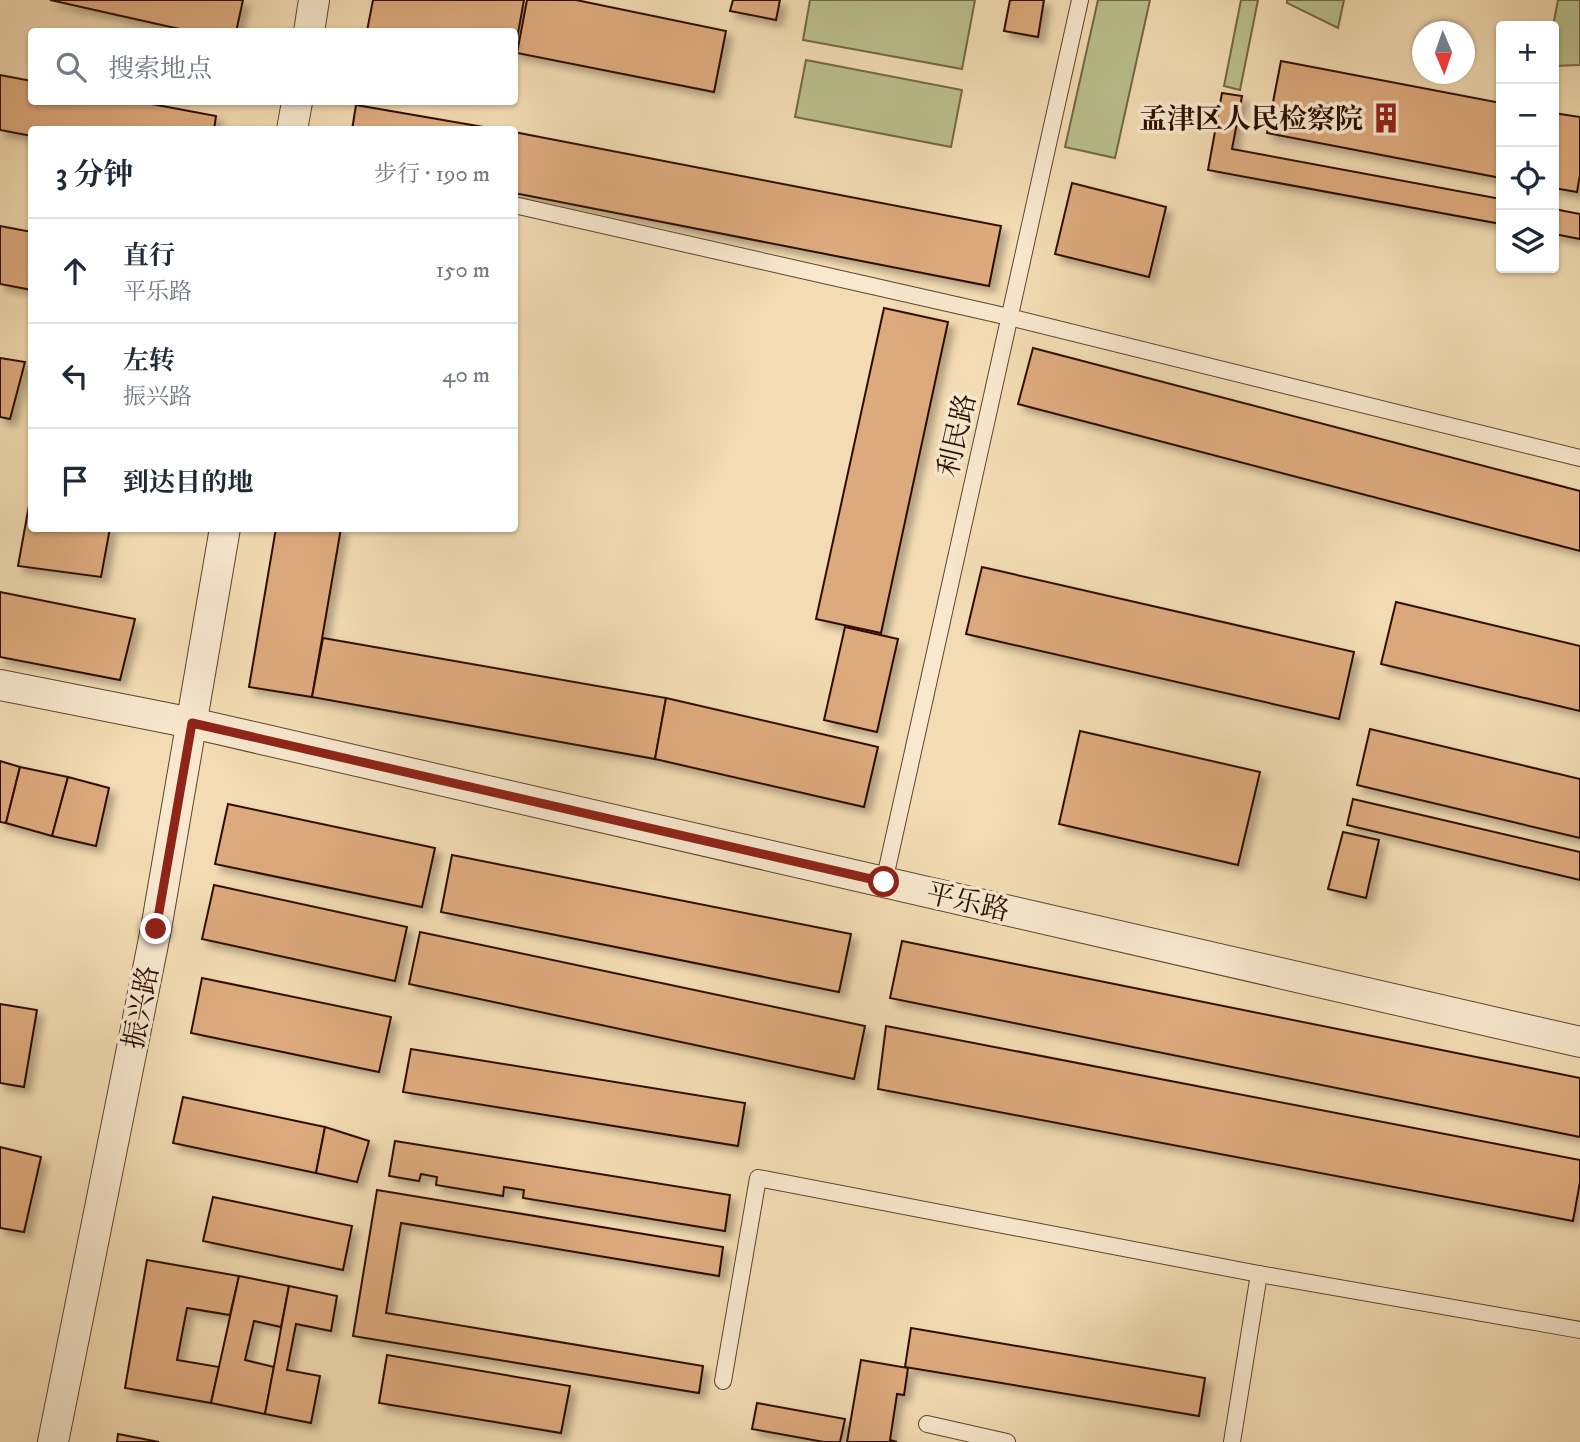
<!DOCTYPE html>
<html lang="zh">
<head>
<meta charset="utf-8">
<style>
  :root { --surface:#fff; --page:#f2f2f3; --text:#1f2937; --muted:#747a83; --line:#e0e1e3 }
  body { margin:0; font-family:"IM FELL DW Pica","Noto Serif SC",serif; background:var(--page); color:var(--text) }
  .controls { position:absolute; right:21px; top:21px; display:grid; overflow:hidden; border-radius:7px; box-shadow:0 2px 5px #0004 }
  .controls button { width:63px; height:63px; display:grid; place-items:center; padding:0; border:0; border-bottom:2px solid var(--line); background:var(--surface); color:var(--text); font:35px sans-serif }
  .compass { position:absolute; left:1412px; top:21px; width:63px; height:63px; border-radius:50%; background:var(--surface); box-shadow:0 2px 5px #0004; rotate:178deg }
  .stop { position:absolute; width:21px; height:21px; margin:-16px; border:5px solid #8f2418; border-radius:50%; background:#fff }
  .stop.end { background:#8f2418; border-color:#fff; box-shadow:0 2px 7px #0008 }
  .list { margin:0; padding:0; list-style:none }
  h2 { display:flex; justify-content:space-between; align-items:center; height:91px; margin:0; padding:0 28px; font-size:30px }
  h2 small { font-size:23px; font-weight:400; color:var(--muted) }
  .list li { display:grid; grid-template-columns:46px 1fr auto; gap:21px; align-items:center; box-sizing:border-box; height:105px; padding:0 28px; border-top:2px solid var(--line) }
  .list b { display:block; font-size:26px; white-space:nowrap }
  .list p { margin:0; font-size:23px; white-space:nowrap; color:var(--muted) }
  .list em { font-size:23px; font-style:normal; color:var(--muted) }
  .icon { flex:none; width:38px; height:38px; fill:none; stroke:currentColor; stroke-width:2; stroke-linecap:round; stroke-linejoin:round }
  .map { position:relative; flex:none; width:1580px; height:1442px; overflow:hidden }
  .search { position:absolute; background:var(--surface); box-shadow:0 2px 5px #0004; left:28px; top:28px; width:490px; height:77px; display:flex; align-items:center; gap:18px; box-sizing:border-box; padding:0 24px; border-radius:7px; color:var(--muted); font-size:26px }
  .panel { position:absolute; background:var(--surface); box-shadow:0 2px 5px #0004; left:28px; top:126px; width:490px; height:406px; border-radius:7px }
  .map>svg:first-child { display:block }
  .green { fill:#bac08d; stroke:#746746; stroke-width:2 }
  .building { fill:#ddaa7d; stroke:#2e0e00; stroke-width:2; filter:url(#shadow) }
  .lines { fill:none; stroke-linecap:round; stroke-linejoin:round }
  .lane-casing { stroke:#5f422d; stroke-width:18 }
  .street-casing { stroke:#5f422d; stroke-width:32 }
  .lane { stroke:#f7e8ce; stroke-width:16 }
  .street { stroke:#f7e8ce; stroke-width:30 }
  .route { stroke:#8f2418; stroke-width:9 }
  .labels { text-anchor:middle; stroke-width:7; stroke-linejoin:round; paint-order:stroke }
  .poi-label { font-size:28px; font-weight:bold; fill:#2e0e00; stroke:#f7e8ce; text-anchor:end }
  .street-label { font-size:28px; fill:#2e0e00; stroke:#f7e8ce }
</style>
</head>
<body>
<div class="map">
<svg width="1580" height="1442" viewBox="0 0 1580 1442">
  <defs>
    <filter id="shadow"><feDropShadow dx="6" dy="6" stdDeviation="3.5" flood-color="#0004"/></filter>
  </defs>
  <rect width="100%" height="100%" fill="#f3dcb3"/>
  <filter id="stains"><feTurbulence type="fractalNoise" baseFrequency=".00286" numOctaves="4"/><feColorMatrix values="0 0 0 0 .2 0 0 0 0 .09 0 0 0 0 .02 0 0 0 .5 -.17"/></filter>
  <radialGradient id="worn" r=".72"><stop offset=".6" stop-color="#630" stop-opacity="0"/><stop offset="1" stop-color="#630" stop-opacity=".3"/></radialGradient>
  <g class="green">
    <path d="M810,0H975L962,69L803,40Z"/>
    <path d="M1098,0H1150L1115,158L1065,147Z"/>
    <path d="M1241,0H1258L1240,90L1224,86Z"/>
    <path d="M1287,0H1344L1338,28L1287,3Z"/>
    <path d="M1558,0H1580V65L1554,66L1553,26Z"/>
    <path d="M806,60L962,90L951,147L795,117Z"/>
  </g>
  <g class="building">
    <path d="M50,0H243L236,32H193Z"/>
    <path d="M373,0H524L514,55V32L367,31Z"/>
    <path d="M527,0H576L726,31L714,92L517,53Z"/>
    <path d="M733,0H780L776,20L730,11Z"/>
    <path d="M1010,0H1044L1038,37L1004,31Z"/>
    <path d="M1281,61L1501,103V178L1267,133Z"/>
    <path d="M0,75L32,81V102H141L216,116L214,130H32V136L0,130Z"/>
    <path d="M1222,93L1242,96L1232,149L1501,199V224L1208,170Z"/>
    <path d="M356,105L495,129L352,130Z"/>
    <path d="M1554,113L1580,117V175L1577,192L1554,188Z"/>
    <path d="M514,132L1001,226L989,286L514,193Z"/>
    <path d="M1072,183L1166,207L1149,277L1055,254Z"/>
    <path d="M1554,209L1580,214V239L1554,234Z"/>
    <path d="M0,226L32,232V290L0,284Z"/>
    <path d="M884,308L948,322L881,633L816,619Z"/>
    <path d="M1033,348L1580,491V551L1018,404Z"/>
    <path d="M0,358L25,362L10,419L0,417Z"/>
    <path d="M32,489V528H110L101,577L18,566Z"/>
    <path d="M276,528H341L312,697L249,687Z"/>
    <path d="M982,567L1354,652L1339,719L966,634Z"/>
    <path d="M0,592L135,619L120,680L0,657Z"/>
    <path d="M1396,602L1580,646V711L1381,664Z"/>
    <path d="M845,627L898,639L877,732L824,720Z"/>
    <path d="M323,638L666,698L655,759L312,697Z"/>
    <path d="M666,698L878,747L864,807L655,759Z"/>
    <path d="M1370,729L1580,779V838L1357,785Z"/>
    <path d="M1080,731L1260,772L1238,865L1059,824Z"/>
    <path d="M0,761L20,767L6,823L0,822Z"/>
    <path d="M20,767L68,777L52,836L6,823Z"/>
    <path d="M68,777L109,788L96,846L52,836Z"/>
    <path d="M1353,799L1580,852V880L1347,825Z"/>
    <path d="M228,804L435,848L422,907L215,864Z"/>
    <path d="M1343,832L1379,840L1366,898L1328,889Z"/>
    <path d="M452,855L851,934L839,992L441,912Z"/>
    <path d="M214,885L407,927L395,981L202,939Z"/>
    <path d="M420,932L865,1026L854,1079L409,984Z"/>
    <path d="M902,941L1580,1078V1137L890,998Z"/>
    <path d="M202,978L391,1017L379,1072L191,1033Z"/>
    <path d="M0,1004L37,1010L24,1087L0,1083Z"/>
    <path d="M886,1026L1580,1160V1182L1573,1221L878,1089Z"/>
    <path d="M411,1049L745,1103L738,1146L403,1092Z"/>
    <path d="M183,1097L325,1127L316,1173L173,1143Z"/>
    <path d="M325,1127L369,1141L357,1182L316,1173Z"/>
    <path d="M395,1141L730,1195L725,1231L523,1198L524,1190L504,1187L503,1196L436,1185L437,1177L421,1174L419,1181L389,1176Z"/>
    <path d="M0,1147L41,1157L24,1232L0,1228Z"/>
    <path d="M377,1190L723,1247L719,1276L401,1223L386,1313L703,1366L699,1393L353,1336Z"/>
    <path d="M213,1197L352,1226L343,1270L203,1241Z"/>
    <path d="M147,1260L239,1276L230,1315L187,1308L177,1360L219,1367L211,1403L125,1388Z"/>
    <path d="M239,1276L289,1286L281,1327L254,1321L245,1360L274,1367L265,1414L211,1403Z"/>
    <path d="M289,1286L337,1296L331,1331L296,1324L287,1370L320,1376L311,1423L265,1414Z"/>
    <path d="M911,1328L1205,1378L1199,1416L905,1367Z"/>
    <path d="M387,1355L570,1386L561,1433L379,1403Z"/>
    <path d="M861,1360L908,1368L904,1395L897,1394L890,1440L897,1442H847Z"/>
    <path d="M757,1403L845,1419L840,1442H824L752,1429Z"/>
    <path d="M118,1434L159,1442H117Z"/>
  </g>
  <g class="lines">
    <g class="lane-casing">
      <g id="lane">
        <path d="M514,205L1009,317L1580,458"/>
        <path d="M884,882L1080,0"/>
        <path d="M723,1381L758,1178L1259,1274L1580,1330"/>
        <path d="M927,1424L1007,1442"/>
        <path d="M1232,1442L1259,1274"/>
      </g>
    </g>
    <g class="street-casing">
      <g id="street">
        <path d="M309,32L314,0"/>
        <path d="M292,130L297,102"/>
        <path d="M0,685L192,723L1580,1042"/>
        <path d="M53,1442L156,929L225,528"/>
      </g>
    </g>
    <use href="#lane" class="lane"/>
    <use href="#street" class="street"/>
  </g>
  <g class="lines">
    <path class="route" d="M156,929L192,723L884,882"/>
  </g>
  <defs>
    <g id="building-bare" transform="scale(2.415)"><path d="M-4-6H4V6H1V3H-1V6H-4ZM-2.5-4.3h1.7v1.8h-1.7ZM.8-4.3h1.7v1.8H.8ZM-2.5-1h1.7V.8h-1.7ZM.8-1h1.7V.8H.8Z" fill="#8f2418" stroke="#f7e8ce" stroke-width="2.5" paint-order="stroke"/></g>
  </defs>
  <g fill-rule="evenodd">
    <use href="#building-bare" x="1386" y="118"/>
  </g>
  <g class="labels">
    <g class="poi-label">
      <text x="1363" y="128">孟津区人民检察院</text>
    </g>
    <g class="street-label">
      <text transform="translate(956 435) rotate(-77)" y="10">利民路</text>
      <text transform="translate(968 901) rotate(13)" y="10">平乐路</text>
      <text transform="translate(140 1007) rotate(-79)" y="10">振兴路</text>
    </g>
  </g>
  <rect width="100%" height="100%" filter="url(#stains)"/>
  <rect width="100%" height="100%" fill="url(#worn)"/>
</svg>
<div class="controls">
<button>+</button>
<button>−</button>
<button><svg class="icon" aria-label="locate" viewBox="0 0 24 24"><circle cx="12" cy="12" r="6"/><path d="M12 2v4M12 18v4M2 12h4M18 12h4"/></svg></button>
<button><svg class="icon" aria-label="layers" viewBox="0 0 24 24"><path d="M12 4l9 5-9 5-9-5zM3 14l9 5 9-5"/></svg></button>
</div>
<svg class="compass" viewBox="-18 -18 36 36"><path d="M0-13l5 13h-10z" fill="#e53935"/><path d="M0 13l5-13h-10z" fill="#747a83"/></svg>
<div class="stop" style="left:884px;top:882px"></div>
<div class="stop end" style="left:156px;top:929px"></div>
<div class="search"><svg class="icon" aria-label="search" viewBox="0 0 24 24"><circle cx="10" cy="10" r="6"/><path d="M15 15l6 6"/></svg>搜索地点</div>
<section class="panel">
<h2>3 分钟<small>步行 · 190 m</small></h2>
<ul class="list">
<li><svg class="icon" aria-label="ahead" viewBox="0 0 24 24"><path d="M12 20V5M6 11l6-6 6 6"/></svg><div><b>直行</b><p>平乐路</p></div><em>150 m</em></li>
<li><svg class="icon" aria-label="left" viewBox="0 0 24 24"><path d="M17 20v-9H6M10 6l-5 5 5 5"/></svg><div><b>左转</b><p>振兴路</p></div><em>40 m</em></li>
<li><svg class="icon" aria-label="arrive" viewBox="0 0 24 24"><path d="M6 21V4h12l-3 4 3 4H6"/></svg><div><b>到达目的地</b></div></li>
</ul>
</section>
</div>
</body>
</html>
